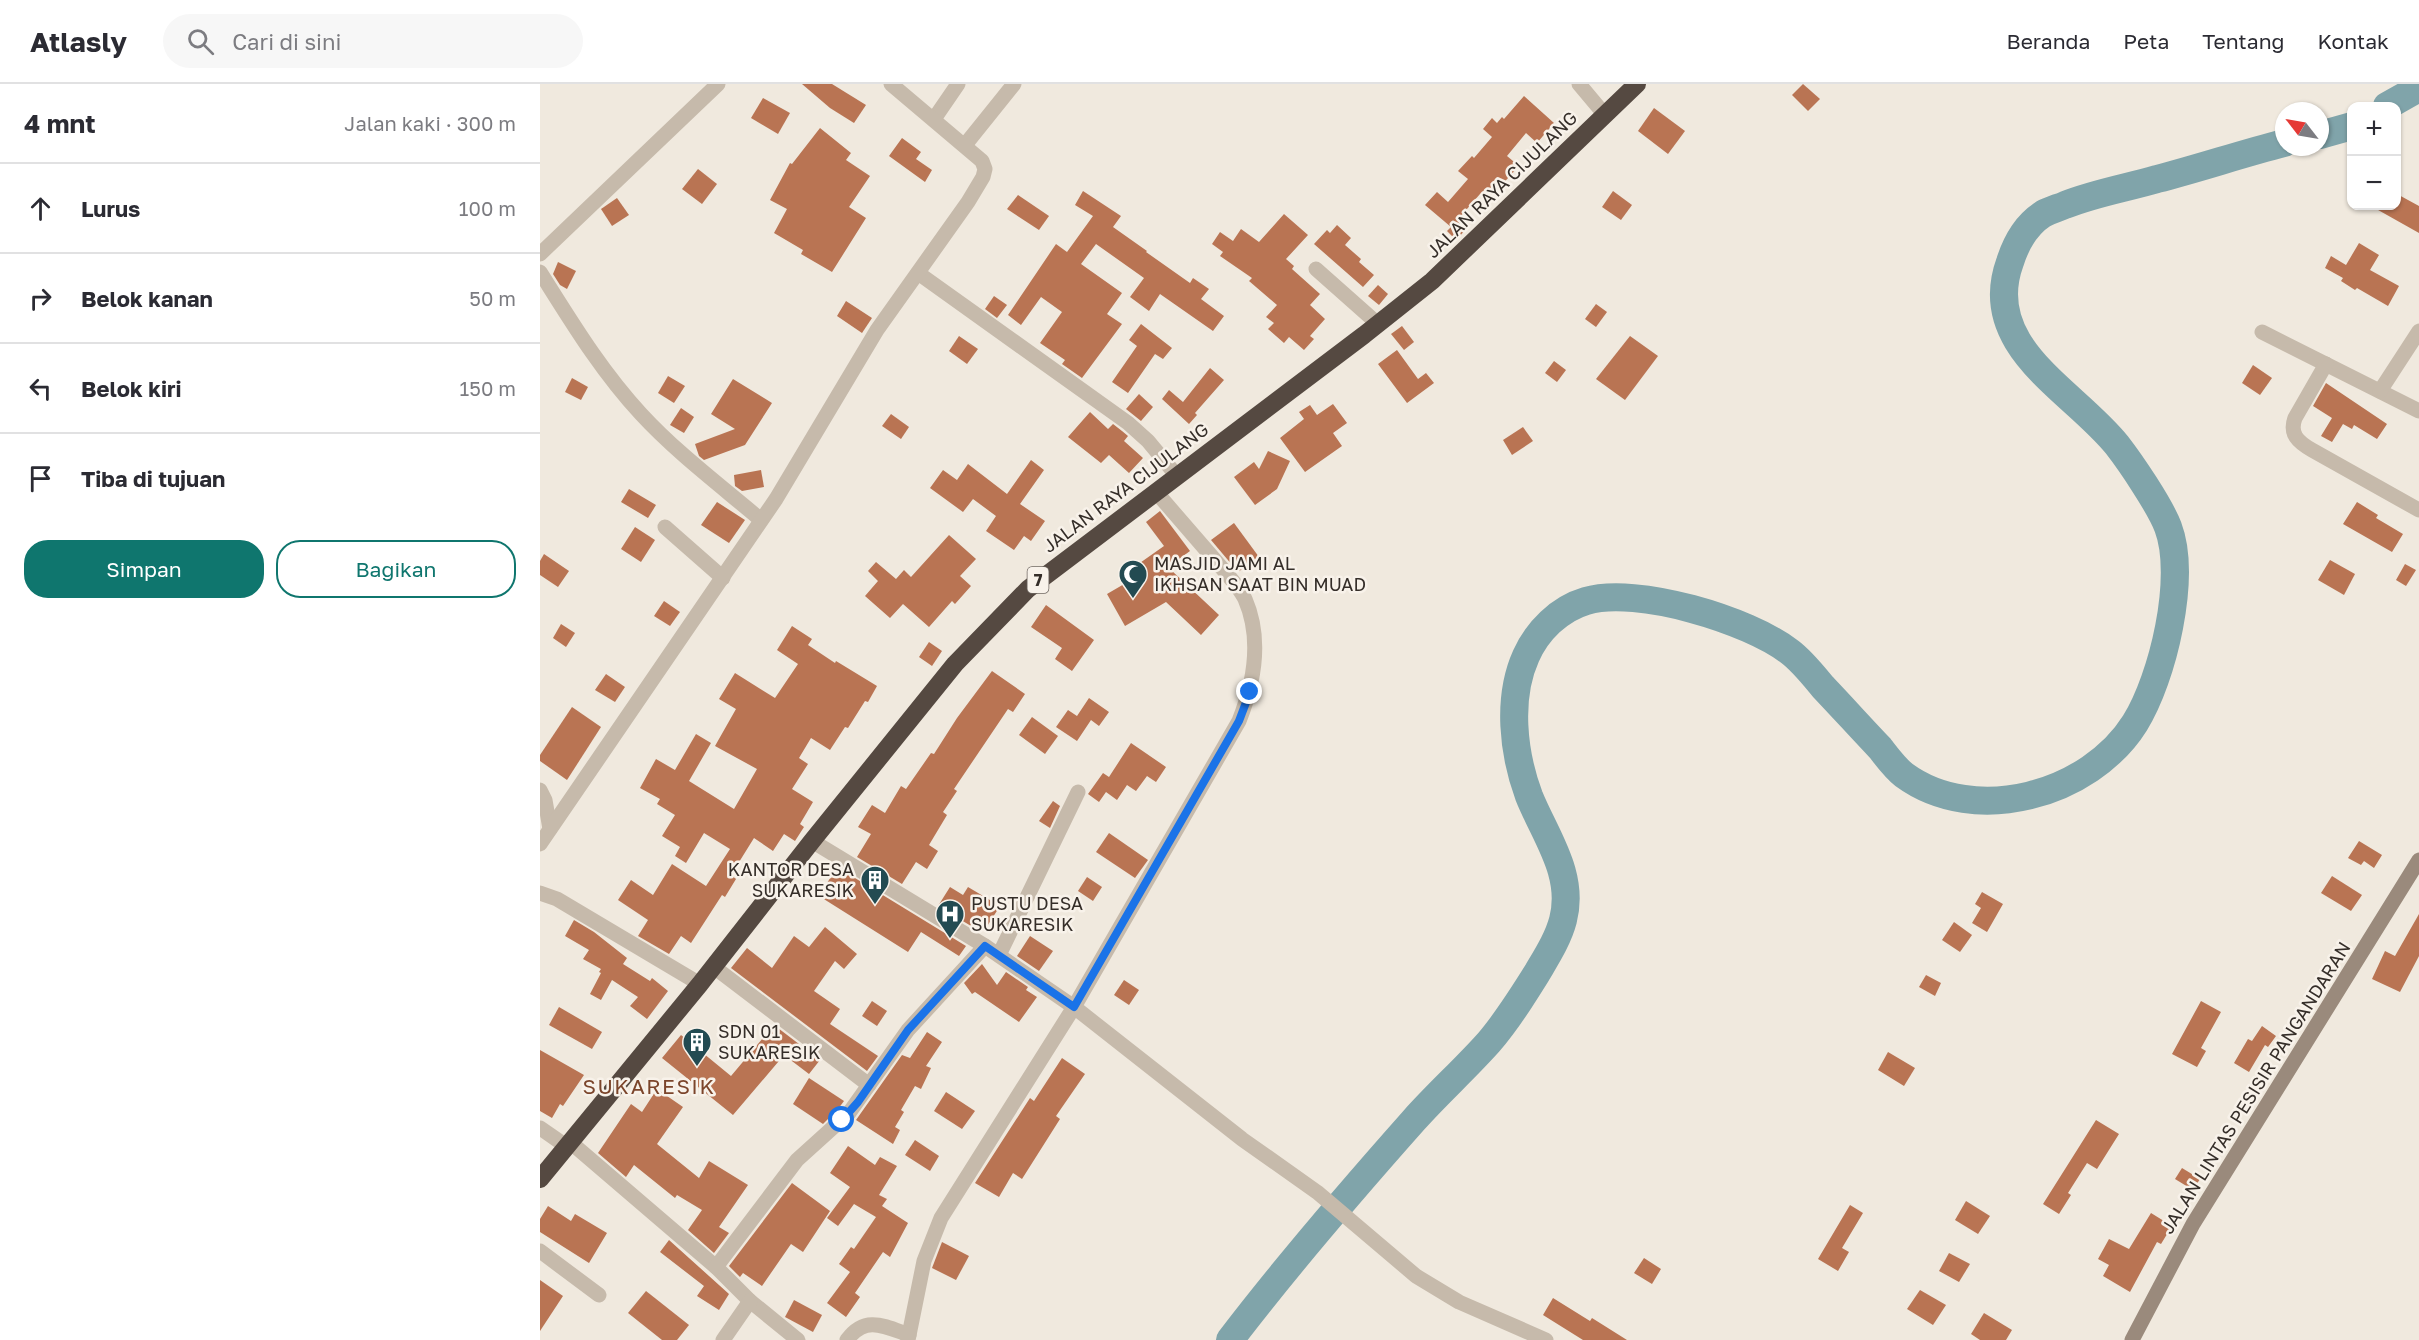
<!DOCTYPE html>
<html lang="id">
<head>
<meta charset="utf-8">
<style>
  :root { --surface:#fff; --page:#f7f7f7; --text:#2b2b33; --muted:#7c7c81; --line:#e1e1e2; --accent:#0f766e }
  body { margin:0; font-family:"Golos Text",sans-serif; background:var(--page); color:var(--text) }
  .controls { position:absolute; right:18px; top:18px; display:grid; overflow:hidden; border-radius:12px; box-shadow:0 2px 4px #0004 }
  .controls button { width:54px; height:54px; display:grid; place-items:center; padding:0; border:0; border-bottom:2px solid var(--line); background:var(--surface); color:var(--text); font:30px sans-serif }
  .compass { position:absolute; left:1735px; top:18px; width:54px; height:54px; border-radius:50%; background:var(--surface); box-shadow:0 2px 4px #0004; rotate:301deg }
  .stop { position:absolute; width:18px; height:18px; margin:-14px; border:4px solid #1a73e8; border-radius:50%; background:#fff }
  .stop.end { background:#1a73e8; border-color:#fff; box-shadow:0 2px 6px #0008 }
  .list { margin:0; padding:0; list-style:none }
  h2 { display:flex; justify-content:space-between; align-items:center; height:78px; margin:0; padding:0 24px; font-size:26px }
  h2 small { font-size:20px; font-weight:400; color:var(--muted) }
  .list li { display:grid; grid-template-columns:39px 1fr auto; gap:18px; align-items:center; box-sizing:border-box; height:90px; padding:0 24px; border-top:2px solid var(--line) }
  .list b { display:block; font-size:22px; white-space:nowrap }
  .list em { font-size:20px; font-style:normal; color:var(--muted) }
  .actions { display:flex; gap:12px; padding:18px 24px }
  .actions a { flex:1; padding:14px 0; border:2px solid var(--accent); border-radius:24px; text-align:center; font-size:21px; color:var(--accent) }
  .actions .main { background:var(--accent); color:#fff }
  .icon { flex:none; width:33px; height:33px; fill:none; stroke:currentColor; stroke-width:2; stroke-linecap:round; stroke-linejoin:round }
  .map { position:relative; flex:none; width:1879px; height:1256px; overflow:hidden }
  header { display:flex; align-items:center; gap:36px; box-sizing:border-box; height:84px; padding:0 30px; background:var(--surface); border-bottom:2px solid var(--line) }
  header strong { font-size:28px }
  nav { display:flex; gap:33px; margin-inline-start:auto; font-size:21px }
  .search { width:420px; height:54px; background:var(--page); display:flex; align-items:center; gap:15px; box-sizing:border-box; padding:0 21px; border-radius:33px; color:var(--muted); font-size:22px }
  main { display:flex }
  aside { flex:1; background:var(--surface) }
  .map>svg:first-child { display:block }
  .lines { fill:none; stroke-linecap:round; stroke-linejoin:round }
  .river { stroke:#80a4aa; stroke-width:28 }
  .building { fill:#b97453 }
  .street { stroke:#c6baab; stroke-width:15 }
  .secondary { stroke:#9a8a7c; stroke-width:15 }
  .highway { stroke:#554941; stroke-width:18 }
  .route { stroke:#1a73e8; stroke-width:8 }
  .labels { text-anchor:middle; stroke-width:5; stroke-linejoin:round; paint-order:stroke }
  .shield { fill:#f8f2ea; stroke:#706963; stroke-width:1.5 }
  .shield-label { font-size:16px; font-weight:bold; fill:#352e29 }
  .street-label { font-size:18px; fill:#352e29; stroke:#f8f2ea }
  .poi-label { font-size:18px; fill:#352e29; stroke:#f8f2ea; text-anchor:start }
  .quarter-label { font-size:21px; letter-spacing:1.5px; fill:#7b452b; stroke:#f8f2ea }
</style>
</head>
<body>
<header>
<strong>Atlasly</strong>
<div class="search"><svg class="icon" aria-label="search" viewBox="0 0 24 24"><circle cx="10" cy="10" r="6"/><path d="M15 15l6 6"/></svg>Cari di sini</div>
<nav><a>Beranda</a><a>Peta</a><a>Tentang</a><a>Kontak</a></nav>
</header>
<main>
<aside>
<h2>4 mnt<small>Jalan kaki · 300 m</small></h2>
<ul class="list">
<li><svg class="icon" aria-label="ahead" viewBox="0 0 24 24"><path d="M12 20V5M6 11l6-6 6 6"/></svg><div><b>Lurus</b></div><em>100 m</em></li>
<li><svg class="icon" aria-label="right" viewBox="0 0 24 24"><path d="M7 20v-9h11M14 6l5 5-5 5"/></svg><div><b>Belok kanan</b></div><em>50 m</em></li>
<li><svg class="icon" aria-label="left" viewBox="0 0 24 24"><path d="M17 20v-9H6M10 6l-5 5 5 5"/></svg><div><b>Belok kiri</b></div><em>150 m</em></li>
<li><svg class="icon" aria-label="arrive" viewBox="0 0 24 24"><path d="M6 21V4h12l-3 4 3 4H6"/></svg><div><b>Tiba di tujuan</b></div></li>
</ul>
<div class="actions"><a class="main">Simpan</a><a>Bagikan</a></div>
</aside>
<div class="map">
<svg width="1879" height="1256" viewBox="0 0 1879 1256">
  <rect width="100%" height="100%" fill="#f0e9de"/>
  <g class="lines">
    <g class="river">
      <path d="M1847,22L1879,4"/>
      <path d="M1780,51L1812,42"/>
      <path d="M690,1256C748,1180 811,1107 874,1036C898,1009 925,985 949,958C967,937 982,913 997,889C1007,872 1018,855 1023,836C1035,790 1005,752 989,712C973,669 967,614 986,572C997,547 1019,525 1046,517C1097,502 1209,536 1250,568C1262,577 1273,591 1283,603C1302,623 1321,644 1340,664C1347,673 1355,684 1364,691C1435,743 1550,711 1595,639C1623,594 1647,493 1628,443C1620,422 1591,379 1577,361C1533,306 1439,263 1470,178C1476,159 1486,141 1503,130C1510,126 1518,124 1525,121C1555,109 1586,104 1617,95C1660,84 1701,70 1744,59"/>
    </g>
  </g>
  <g class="building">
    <path d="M262,0H292L326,21L314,39L290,24Z"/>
    <path d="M1263,0L1280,15L1268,27L1252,11Z"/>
    <path d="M984,12L1014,39L997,59L986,49L967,72L979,82L948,116L940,110L920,133L930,141L916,156L907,147L911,143L885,121L897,108L908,118L928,95L918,87L932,72L934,74L952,53L943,45L952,34L957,39L962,33L964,35Z"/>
    <path d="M223,14L250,29L238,50L211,34Z"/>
    <path d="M1114,24L1145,47L1128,70L1098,47Z"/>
    <path d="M280,44L311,69L306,76L330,92L309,123L326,134L292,188L261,170L263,166L234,149L247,125L230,116L250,79L252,80Z"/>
    <path d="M362,54L381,68L376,75L392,86L385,98L349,72Z"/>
    <path d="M158,85L177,100L162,120L142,105Z"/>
    <path d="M543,107L581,132L573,143L607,167L606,168L650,199L653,194L669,205L661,215L684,232L673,247L620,210L609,227L590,213L604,194L556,160L541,180L582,209L567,230L582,240L542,294L522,280L525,276L500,259L522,228L501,213L481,241L468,231L516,160L527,168L553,132L535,121Z"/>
    <path d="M1073,107L1092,121L1081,136L1062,123Z"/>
    <path d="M1857,110L1879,122V149L1831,122H1857Z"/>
    <path d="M478,111L509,132L499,146L467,125Z"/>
    <path d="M77,114L89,131L72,142L61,125Z"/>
    <path d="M744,130L768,151L746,175L754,182L752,185L780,210L770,221L785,235L770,252L774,255L764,266L749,253L744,259L728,245L734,239L726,233L737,221L709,197L712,194L680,172L683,168L672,160L680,148L693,157L701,145L719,158Z"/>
    <path d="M797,141L811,154L805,161L821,175L819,178L834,191L823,203L774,160L787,146L790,149Z"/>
    <path d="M1819,159L1839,171L1830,186L1859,202L1848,222L1817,204L1815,206L1801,197L1803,194L1785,184L1791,172L1806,181Z"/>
    <path d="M18,178L36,187L27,205L20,201L13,190Z"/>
    <path d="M838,201L848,210L839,221L828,212Z"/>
    <path d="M454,212L467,221L457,234L445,225Z"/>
    <path d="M306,217L332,234L322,249L297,232Z"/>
    <path d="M1056,220L1067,228L1056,243L1045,235Z"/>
    <path d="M601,240L632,264L623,275L615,270L588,309L572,298L597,262L589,256Z"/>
    <path d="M862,242L874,258L864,266L851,250Z"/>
    <path d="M419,252L438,265L427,280L409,267Z"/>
    <path d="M1090,252L1118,272L1085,316L1056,295Z"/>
    <path d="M857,266L878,295L886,289L894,299L867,319L838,280Z"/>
    <path d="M1014,277L1026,286L1017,298L1005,289Z"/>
    <path d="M1713,281L1732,294L1720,311L1702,299Z"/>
    <path d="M670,284L684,296L655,329L657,331L649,340L622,315L629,306L643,318Z"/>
    <path d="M128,292L145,302L134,319L118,309Z"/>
    <path d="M32,294L48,303L41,316L25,308Z"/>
    <path d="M193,295L232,319L205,361L164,376L159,372L155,360L195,345L171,330Z"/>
    <path d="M1786,299L1847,340L1837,355L1814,341L1812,345L1803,340L1792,358L1781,352L1792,334L1773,322Z"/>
    <path d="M599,310L613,323L601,337L586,325Z"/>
    <path d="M793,320L807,339L793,349L802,362L765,388L740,354L764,335L759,328L770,321L777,331Z"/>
    <path d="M141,324L154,333L144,349L130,341Z"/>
    <path d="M550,328L568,345L573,340L582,347L588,352L584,357L603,374L589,389L569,371L561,379L528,353Z"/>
    <path d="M351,330L369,343L361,355L342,342Z"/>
    <path d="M983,343L993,357L972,371L963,356Z"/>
    <path d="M728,367L750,377L737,405L715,421L694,393L714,378L719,385Z"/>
    <path d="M491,376L504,386L480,420L505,437L491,457L484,452L474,466L446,447L456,432L433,415L423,428L390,404L403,386L417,396L428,380L467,410Z"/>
    <path d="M221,386L224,403L202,407L195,402L194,391Z"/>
    <path d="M89,405L116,421L108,434L81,418Z"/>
    <path d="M177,418L205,436L189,459L161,441Z"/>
    <path d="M1817,418L1838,431L1836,434L1863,450L1852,468L1803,440Z"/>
    <path d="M620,427L650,467L631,481L634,484L631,486L679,531L661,551L626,518L585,542L567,510L603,489L597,481L624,462L606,438Z"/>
    <path d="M694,439L719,473L698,488L671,456Z"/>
    <path d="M95,443L115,456L101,478L81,465Z"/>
    <path d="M409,451L436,475L420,492L431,502L415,520L412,517L389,543L363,520L350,534L325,512L338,497L328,487L336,478L356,495L364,486L371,493Z"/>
    <path d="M4,470L29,487L18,503L0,491V477Z"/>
    <path d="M1790,476L1815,490L1804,511L1778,496Z"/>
    <path d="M1865,480L1876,486L1866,502L1856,496Z"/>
    <path d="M124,517L140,528L130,542L114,532Z"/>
    <path d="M506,521L554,556L532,587L515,575L522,564L491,543Z"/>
    <path d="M21,540L35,549L26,563L13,554Z"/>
    <path d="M252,542L272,555L268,561L295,579L296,577L337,602L328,618L325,617L308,644L305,643L290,666L271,654L259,674L268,680L252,705L273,718L260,740L264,743L255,757L244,750L233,767L214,754L191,791L196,795L185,813L182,811L151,859L141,852L129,870L98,852L108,836L78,816L91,796L113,811L132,780L166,802L190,765L164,749L146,779L135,772L140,763L122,752L135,731L117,720L120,715L100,704L116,675L135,686L156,650L171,659L149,697L194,725L217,685L175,662L196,625L179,615L195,589L235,614L258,580L237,566Z"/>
    <path d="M389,558L402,567L392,582L379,573Z"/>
    <path d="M452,587L485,610L473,628L468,625L414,705L417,707L403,728L407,731L389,761L398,767L387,785L376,778L362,800L317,773L331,750L318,743L332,721L345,729L361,702L366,705L391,669L394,670L417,634Z"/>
    <path d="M66,590L85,603L75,618L55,606Z"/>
    <path d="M549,614L569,628L559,642L551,636L537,657L516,643L528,626L537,632Z"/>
    <path d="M32,623L61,643L27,696L0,677V671Z"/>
    <path d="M492,633L518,652L505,670L479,651Z"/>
    <path d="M591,659L626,683L616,698L607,692L596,707L587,701L577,716L566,708L559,718L548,710L563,689L569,693Z"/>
    <path d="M513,717L520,722L510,744L499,737Z"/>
    <path d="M569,749L608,776L595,794L556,768Z"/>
    <path d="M1819,757L1842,771L1834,784L1824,777L1821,781L1808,774Z"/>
    <path d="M297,783L426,862L419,872L381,848L368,868L279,812Z"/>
    <path d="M1792,792L1822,811L1811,827L1781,809Z"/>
    <path d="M547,793L562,803L553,817L538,807Z"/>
    <path d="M410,803L423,811L428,803L460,822L446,844L440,840L436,845L398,822Z"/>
    <path d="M1442,808L1463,820L1447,848L1432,839L1441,824L1435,820Z"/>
    <path d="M1879,830V872L1860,908L1832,895L1845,867L1855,872Z"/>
    <path d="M34,836L54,848L87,874L83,880L110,897L112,894L128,907L107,935L90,922L98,913L72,896L61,916L50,910L61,889L59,888L61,885L43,875L49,866L25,852Z"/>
    <path d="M1414,838L1432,851L1420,868L1402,856Z"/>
    <path d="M285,843L317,870L304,885L295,877L274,907L300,925L290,940L338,972L327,987L191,884L207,864L232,884L254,852L269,863Z"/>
    <path d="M490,852L513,867L499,887L477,872Z"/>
    <path d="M442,880L457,901L466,888L488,903L486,906L497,913L479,938L435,908L432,910L424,899Z"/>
    <path d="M1386,891L1401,899L1395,912L1379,903Z"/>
    <path d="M584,896L599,906L589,921L574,911Z"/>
    <path d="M332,917L347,927L337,942L322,932Z"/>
    <path d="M1661,917L1681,928L1661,964L1666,967L1657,983L1632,970Z"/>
    <path d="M19,923L62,948L52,965L9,941Z"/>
    <path d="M234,941L280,976L269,990L244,971L193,1031L122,974L141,951L191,992Z"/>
    <path d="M1722,942L1736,952L1728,963L1725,961L1709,988L1694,979L1708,955L1712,957Z"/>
    <path d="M387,948L402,958L386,982L391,984L381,1005L375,1002L361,1026L364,1028L355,1043L360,1046L353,1060L316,1036L362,971L370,974Z"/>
    <path d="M0,966L44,991L23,1022L20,1020L12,1034L0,1027Z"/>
    <path d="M1348,968L1375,984L1364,1002L1338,986Z"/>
    <path d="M522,974L545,990L516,1032L520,1035L482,1095L473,1089L459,1113L435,1099L490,1014L494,1017Z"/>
    <path d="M269,994L304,1017L298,1025L283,1040L253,1020Z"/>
    <path d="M117,1005L143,1023L117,1060L159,1094L169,1077L208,1101L179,1143L189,1149L174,1169L148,1146L162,1126L137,1111L135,1114L94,1081L86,1093L58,1069L91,1020L102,1028Z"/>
    <path d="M406,1008L435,1027L422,1045L394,1027Z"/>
    <path d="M1556,1036L1579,1050L1557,1085L1547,1079L1528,1109L1531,1111L1519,1130L1503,1120Z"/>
    <path d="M375,1056L399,1072L390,1087L365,1071Z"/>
    <path d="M308,1062L335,1081L340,1073L357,1082L339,1111L347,1115L342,1122L368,1139L350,1173L343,1168L315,1209L320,1213L306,1233L287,1219L310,1188L299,1180L311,1163L314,1165L336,1133L314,1120L298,1142L287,1134L310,1103L290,1089Z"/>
    <path d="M1642,1084L1660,1095L1653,1106L1635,1095Z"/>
    <path d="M252,1099L290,1127L263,1168L251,1160L222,1202L203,1189L200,1193L189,1182Z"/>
    <path d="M1426,1117L1450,1132L1438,1150L1415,1136Z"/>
    <path d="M1310,1121L1323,1129L1302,1164L1309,1168L1298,1187L1278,1175Z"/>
    <path d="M8,1122L31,1137L35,1130L67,1149L49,1179L0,1148V1135Z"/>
    <path d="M1611,1129L1632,1142L1621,1160L1617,1158L1590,1208L1563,1192L1569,1181L1558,1175L1569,1155L1589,1165Z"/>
    <path d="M129,1156L189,1210L179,1226L157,1212L164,1202L120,1168Z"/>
    <path d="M402,1158L429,1172L416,1196L392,1184Z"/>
    <path d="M1409,1169L1430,1180L1419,1198L1399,1187Z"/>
    <path d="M1104,1174L1121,1185L1112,1200L1094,1189Z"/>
    <path d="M0,1196L23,1212L0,1247Z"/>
    <path d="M1380,1206L1406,1221L1393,1241L1367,1225Z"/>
    <path d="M106,1207L149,1241L137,1256H122L88,1229Z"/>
    <path d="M1013,1214L1050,1237L1052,1234L1087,1256H1043L1003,1231Z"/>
    <path d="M254,1216L282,1231L273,1248L245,1233Z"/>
    <path d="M1444,1229L1472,1246L1466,1256H1440L1431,1250Z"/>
  </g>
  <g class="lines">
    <g class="street">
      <path d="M1039,0L1065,31"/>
      <path d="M394,35L418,0"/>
      <path d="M425,61L474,0"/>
      <path d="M0,170L178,0"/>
      <path d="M776,185L838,240"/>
      <path d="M0,188C31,237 61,287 101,330C137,369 181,402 221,436"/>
      <path d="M378,189L588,339L608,357L637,392"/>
      <path d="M1722,248L1879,327"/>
      <path d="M1786,280L1755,334C1749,350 1758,358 1772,366L1879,426"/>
      <path d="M1840,307L1879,247"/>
      <path d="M616,408C635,430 654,452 674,475C684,487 698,501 705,515C722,554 714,599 699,637L534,923L702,1055L777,1108L876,1192L919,1218L1006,1256"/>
      <path d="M125,443L183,494"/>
      <path d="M0,706L5,716L10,745"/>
      <path d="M272,757L445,862L534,923L401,1134L384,1177L368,1256"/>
      <path d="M0,760L236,415L337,246L428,118L443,93L445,85L442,77L351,0"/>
      <path d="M0,809L17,815L160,900"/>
      <path d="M459,871L538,708"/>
      <path d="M174,883L329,1001"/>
      <path d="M0,1044L26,1062"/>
      <path d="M29,1057L176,1183L210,1217L258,1256"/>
      <path d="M0,1167L59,1211"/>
      <path d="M176,1183L257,1076L309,1029L368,946L445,862"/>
      <path d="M183,1256L210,1217"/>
      <path d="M307,1256C325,1231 344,1242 369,1251"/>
    </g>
    <path class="secondary" d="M1592,1256L1653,1140L1879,776"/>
    <path class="highway" d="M0,1095L160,900L272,757L415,580L488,505L824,251L892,197L1097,0"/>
  </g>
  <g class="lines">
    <path class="route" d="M302,1036L318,1018L368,946L445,862L534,923L699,637L710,608"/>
  </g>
  <defs>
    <g id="mosque-pin" transform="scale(1.5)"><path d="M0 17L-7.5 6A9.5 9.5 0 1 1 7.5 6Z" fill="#234b52" stroke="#f8f2ea"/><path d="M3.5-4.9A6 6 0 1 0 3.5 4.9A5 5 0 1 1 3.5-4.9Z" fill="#fff"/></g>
    <g id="building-pin" transform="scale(1.5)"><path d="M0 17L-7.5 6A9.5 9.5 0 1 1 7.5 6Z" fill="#234b52" stroke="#f8f2ea"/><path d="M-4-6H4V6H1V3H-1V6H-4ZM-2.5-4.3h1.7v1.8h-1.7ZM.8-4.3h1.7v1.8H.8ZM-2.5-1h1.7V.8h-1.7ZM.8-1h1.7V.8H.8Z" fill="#fff"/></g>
    <g id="hospital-pin" transform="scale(1.5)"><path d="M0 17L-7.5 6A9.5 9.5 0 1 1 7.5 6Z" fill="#234b52" stroke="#f8f2ea"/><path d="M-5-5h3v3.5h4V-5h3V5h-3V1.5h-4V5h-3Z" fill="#fff"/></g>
  </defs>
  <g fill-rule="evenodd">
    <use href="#mosque-pin" x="593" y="490"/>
    <use href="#building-pin" x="335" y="796"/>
    <use href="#hospital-pin" x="410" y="830"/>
    <use href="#building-pin" x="157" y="958"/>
  </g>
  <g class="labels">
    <rect class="shield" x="487.5" y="483" width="21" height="26" rx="4.5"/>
    <g class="shield-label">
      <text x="498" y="502">7</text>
    </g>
    <g class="street-label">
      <text transform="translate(962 101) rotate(-44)" y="6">JALAN RAYA CIJULANG</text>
      <text transform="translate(586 404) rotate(-37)" y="6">JALAN RAYA CIJULANG</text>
      <text transform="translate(1716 1004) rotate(-58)" y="6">JALAN LINTAS PESISIR PANGANDARAN</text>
    </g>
    <g class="poi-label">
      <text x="614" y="486">MASJID JAMI AL<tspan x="614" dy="21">IKHSAN SAAT BIN MUAD</tspan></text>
      <text x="314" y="792" text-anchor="end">KANTOR DESA<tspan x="314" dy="21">SUKARESIK</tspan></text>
      <text x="431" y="826">PUSTU DESA<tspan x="431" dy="21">SUKARESIK</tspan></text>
      <text x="178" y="954">SDN 01<tspan x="178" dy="21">SUKARESIK</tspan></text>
    </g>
    <g class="quarter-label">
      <text x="109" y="1010">SUKARESIK</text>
    </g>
  </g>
</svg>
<div class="controls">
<button>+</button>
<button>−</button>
</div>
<svg class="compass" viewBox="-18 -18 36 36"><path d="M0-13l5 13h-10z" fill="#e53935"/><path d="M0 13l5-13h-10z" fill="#7c7c81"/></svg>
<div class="stop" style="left:302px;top:1036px"></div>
<div class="stop end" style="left:710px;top:608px"></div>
</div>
</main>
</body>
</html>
